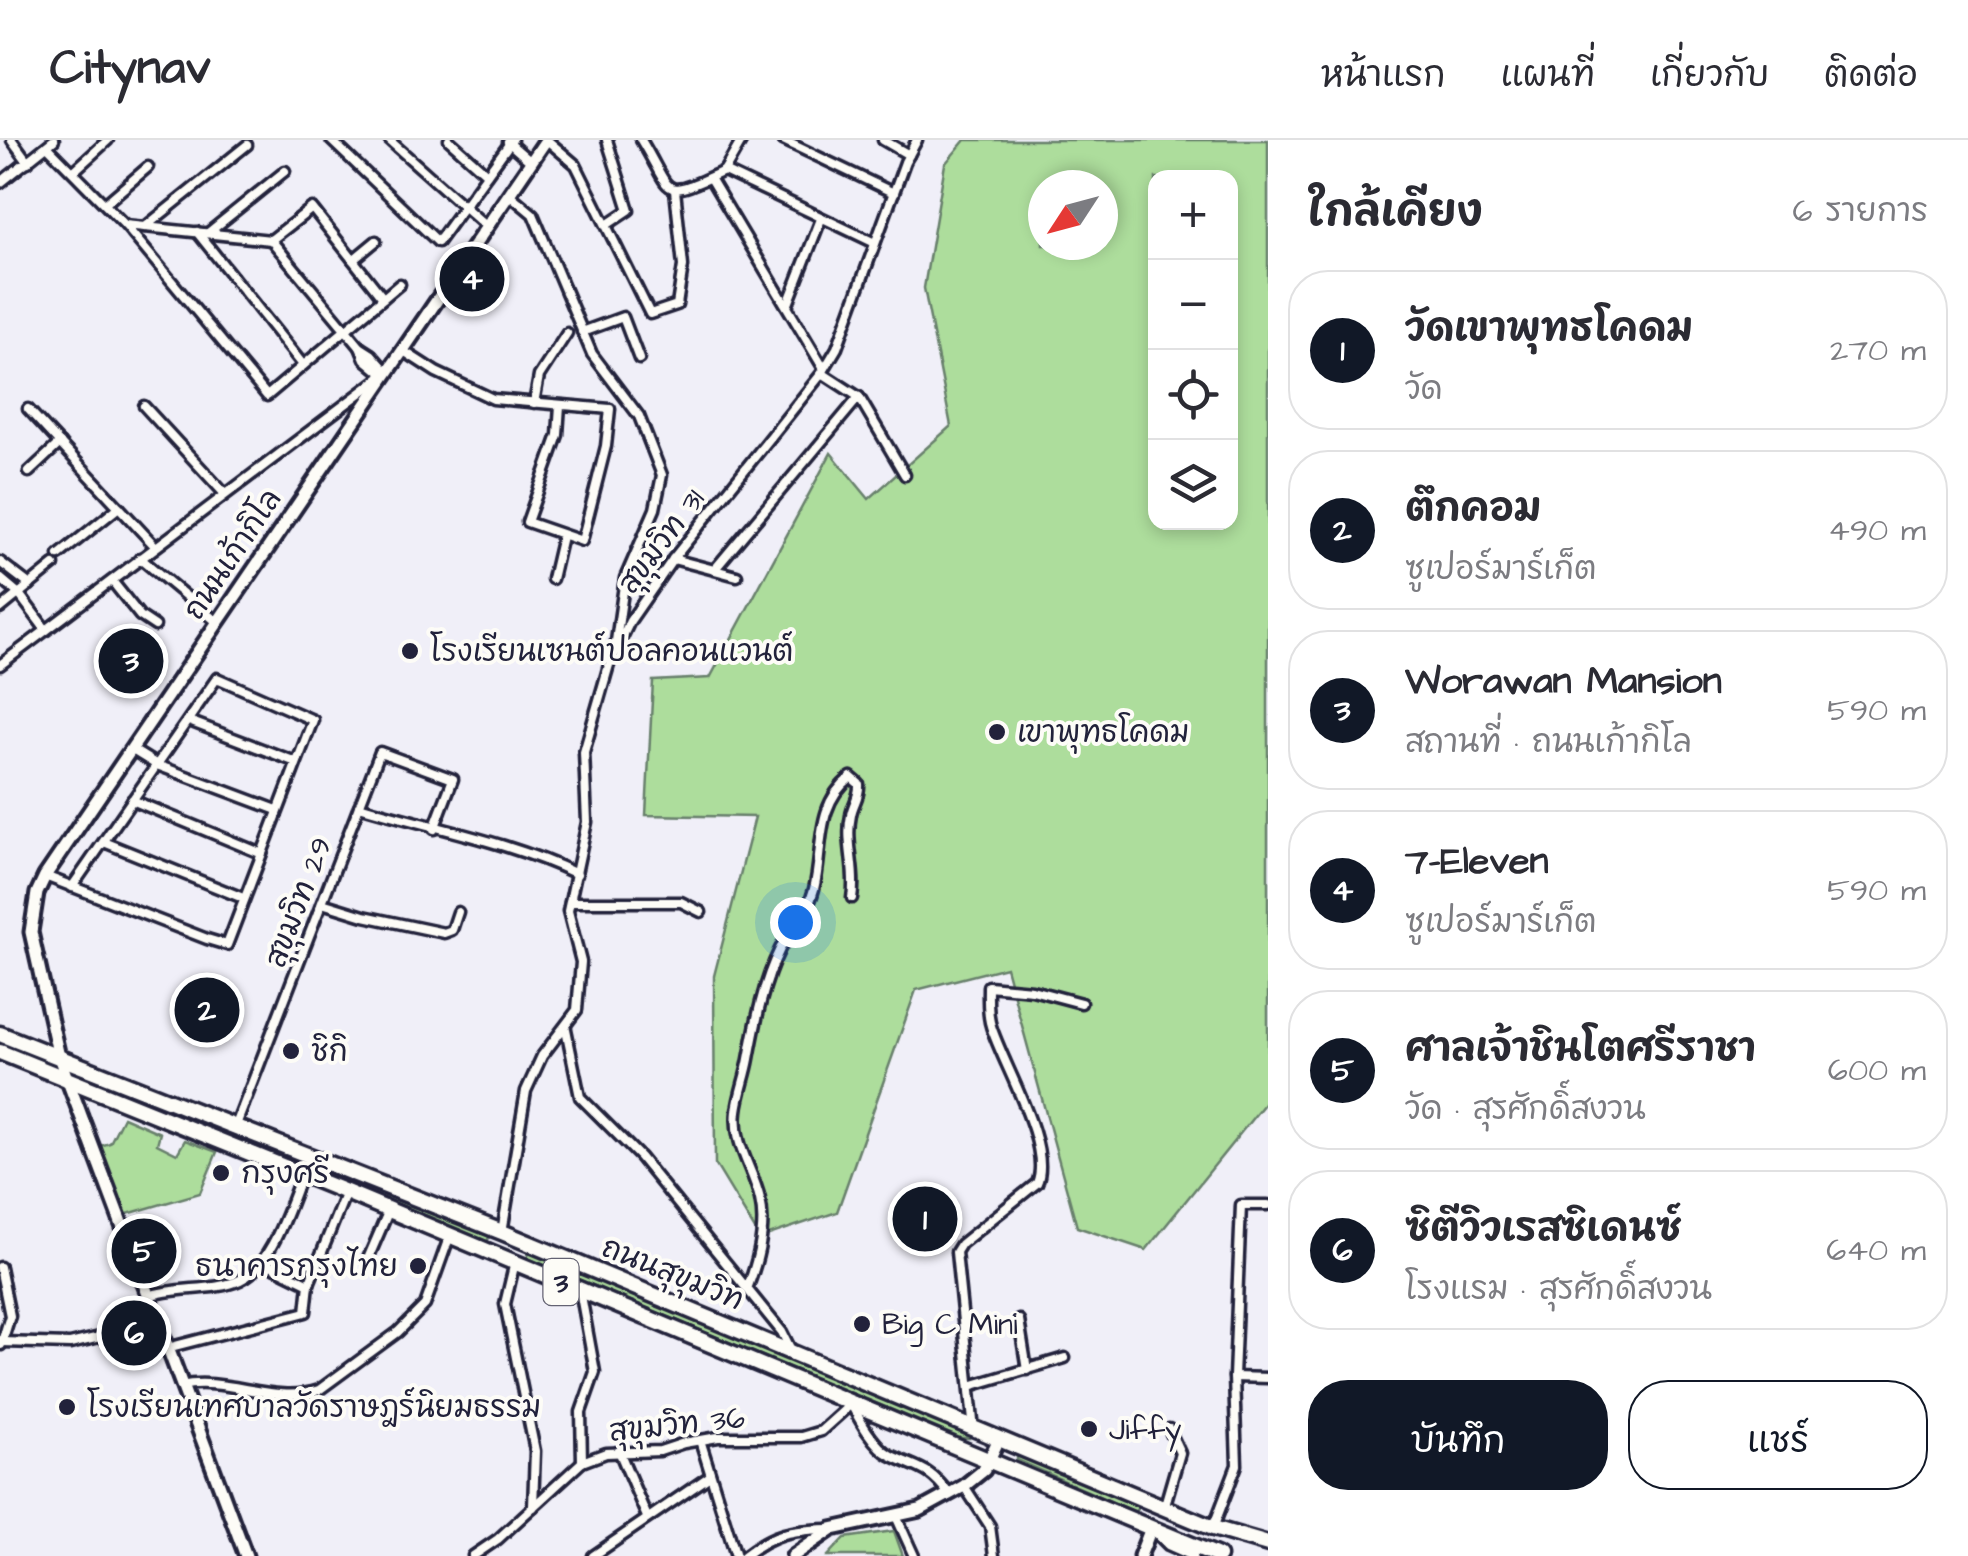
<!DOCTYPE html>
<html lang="th">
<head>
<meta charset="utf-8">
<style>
  :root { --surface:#fff; --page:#f2f2f3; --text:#2b2b33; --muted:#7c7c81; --line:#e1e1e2; --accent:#111827 }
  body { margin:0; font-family:"Architects Daughter","Playpen Sans Thai",sans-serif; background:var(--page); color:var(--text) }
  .controls { position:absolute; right:30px; top:30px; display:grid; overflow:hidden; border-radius:20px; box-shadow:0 5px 15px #0003 }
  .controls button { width:90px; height:90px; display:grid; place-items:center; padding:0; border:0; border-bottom:2px solid var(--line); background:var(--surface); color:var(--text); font:50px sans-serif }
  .compass { position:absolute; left:1028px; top:30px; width:90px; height:90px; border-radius:50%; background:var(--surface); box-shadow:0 5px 15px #0003; rotate:234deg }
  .you { position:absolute; left:795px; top:782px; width:35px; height:35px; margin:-25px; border:8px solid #fff; border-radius:50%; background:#1a73e8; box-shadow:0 0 0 15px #1a73e833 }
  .badge { display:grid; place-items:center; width:65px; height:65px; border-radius:50%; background:var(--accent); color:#fff; font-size:32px; font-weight:700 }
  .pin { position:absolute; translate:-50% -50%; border:5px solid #fff; box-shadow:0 2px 10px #0006 }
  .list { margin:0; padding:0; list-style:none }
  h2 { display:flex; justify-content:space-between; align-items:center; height:130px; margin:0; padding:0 40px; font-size:42px }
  h2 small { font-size:32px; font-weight:400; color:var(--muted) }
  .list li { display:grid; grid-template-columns:65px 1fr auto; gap:30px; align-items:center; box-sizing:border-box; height:160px; margin:0 20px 20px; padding:0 20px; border:2px solid var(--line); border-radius:40px }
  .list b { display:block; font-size:38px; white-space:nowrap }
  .list p { margin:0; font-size:32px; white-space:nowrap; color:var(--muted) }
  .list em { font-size:32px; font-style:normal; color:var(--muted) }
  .actions { display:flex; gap:20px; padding:30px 40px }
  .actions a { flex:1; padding:22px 0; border:2px solid var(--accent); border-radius:40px; text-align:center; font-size:35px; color:var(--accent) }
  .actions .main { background:var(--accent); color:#fff }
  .icon { flex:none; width:55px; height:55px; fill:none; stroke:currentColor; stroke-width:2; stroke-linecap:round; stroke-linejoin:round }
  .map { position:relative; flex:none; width:1268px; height:1416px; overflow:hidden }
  header { display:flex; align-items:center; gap:60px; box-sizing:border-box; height:140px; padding:0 50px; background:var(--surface); border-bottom:2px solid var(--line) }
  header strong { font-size:48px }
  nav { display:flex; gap:55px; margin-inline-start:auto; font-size:35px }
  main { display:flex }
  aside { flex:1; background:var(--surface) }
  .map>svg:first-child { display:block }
  .green { fill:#addd9c; stroke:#68806c; stroke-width:2.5; fill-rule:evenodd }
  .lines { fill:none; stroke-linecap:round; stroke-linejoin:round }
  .street-casing { stroke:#22223b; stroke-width:15 }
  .secondary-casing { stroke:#22223b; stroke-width:19 }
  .highway-casing { stroke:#22223b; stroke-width:21 }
  .street { stroke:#fdfcf7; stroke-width:8 }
  .secondary { stroke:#fdfcf7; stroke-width:11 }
  .highway { stroke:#fdfcf7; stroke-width:14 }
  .poi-dot { fill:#22223b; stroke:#fdfcf7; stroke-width:4 }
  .labels { text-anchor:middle; stroke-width:8; stroke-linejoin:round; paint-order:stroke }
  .shield { fill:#fdfcf7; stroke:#646373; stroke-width:2.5 }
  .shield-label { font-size:28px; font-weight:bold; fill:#22223b }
  .street-label { font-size:30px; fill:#22223b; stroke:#fdfcf7 }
  .poi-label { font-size:30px; fill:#22223b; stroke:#fdfcf7; text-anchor:start }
</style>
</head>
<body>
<header>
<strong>Citynav</strong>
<nav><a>หน้าแรก</a><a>แผนที่</a><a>เกี่ยวกับ</a><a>ติดต่อ</a></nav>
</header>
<main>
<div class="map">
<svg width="1268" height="1416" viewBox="0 0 1268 1416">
  <rect width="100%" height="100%" fill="#f0eff8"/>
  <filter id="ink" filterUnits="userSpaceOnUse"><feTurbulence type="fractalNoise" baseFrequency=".01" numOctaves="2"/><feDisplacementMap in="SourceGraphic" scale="20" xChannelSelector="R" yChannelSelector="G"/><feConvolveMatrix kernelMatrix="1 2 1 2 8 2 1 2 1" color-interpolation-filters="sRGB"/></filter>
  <g filter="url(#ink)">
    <g class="green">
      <path d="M965,0H1268V959L1146,1110L1077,1087L1006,827L916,850L837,1072L760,1098L715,1024L714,836L755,677L646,675L653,541L710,538L831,313L869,359L951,286L924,148L945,24ZM1156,38H1230V382H1156ZM1043,45H1103V105H1043Z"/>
      <path d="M123,977L160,993L157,1004L177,1014L185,1000L217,1012L200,1053L124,1075L100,1006L110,1003Z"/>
      <path d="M277,1010L490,1094L487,1103L297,1023Z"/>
      <path d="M530,1111L961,1290L968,1298H960L527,1118Z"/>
      <path d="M1017,1313L1140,1364L1135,1372L1017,1320Z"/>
      <path d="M894,1391L903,1416H828L845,1398Z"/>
    </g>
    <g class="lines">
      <g class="street-casing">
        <g id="street">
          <path d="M12,0L28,22"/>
          <path d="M331,0L438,102L512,0"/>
          <path d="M389,0L487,87"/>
          <path d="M449,0L487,34"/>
          <path d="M547,0L576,25L650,174L677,165L683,126L675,50"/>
          <path d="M607,0L629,70L608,84"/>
          <path d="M641,0C675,56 659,60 724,31L875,103"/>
          <path d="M783,0L894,53"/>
          <path d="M883,0L909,15"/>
          <path d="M508,2L531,22"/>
          <path d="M47,6L125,85L267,256L400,144"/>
          <path d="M74,31L108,0"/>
          <path d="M724,31L742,0"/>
          <path d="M710,38L824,229"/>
          <path d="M0,43L54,0"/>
          <path d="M509,54L533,74L592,214L639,276L662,335L655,369L625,438L615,508"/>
          <path d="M106,63L148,27"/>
          <path d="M145,87L247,5"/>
          <path d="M197,92L303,225"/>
          <path d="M208,93L285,31"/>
          <path d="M271,100L312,68L383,158"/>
          <path d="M353,120L376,101"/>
          <path d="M788,164L821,79"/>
          <path d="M582,192L623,177L639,219"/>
          <path d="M360,207L371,214L386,231"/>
          <path d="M402,210L436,232L493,259L610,269L606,306L582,401L527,382L558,295L560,265"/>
          <path d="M822,233L859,257L905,335"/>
          <path d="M534,263L539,236L567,193"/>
          <path d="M144,266L224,353"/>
          <path d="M28,269L155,406"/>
          <path d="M29,332L60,303"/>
          <path d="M59,415L119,367"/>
          <path d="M140,418L217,482"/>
          <path d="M673,419L737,436"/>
          <path d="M0,422L30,445"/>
          <path d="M715,429L859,257"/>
          <path d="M0,438L19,454L46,490"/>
          <path d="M552,439L562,396"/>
          <path d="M112,441L140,476L155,486"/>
          <path d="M0,469L54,425"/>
          <path d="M0,525L384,235L365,219L360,207L271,100L125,85"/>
          <path d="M189,581L296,622"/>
          <path d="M131,609L157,625L277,670"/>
          <path d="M132,660L260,713"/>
          <path d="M359,666C432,688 508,701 577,734"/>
          <path d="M104,702L243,758"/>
          <path d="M45,736L207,799L227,805L313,580L217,538L72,747"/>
          <path d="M570,762H681L701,772"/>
          <path d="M322,763L364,776L444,793L452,790L458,772"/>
          <path d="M566,889L580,957L640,1017L782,1192L791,1210"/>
          <path d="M236,985L380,612L453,639L434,689"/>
          <path d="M502,1092L526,951L542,916L577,870L581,822L568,771L587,682L584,612L609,525L630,481L673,419L822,233L837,208L905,22L917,0"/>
          <path d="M367,1121L389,1070"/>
          <path d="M264,1122L309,1144"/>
          <path d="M515,1122L505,1164L535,1311L533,1367"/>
          <path d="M0,1127L10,1176L1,1205"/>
          <path d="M747,1149C758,1121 767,1088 760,1059C753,1028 733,1005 737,971C739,954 746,936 749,919C756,881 763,843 780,809C791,788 808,774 814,749C824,710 814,665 851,637L859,644C860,657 853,663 851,675C845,703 857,730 852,758"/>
          <path d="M580,1150L595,1232L581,1272L582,1322"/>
          <path d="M148,1156C177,1146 214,1152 240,1140C272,1126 289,1065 302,1034"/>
          <path d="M1019,1180L1027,1230"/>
          <path d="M2,1202L70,1204L104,1196"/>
          <path d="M167,1208L306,1172L309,1144L346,1052"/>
          <path d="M141,1209L164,1200"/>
          <path d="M1234,1237L1268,1238"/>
          <path d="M181,1246C225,1236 275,1265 319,1250L398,1192L425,1165L450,1095"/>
          <path d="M970,1246L1065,1218"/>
          <path d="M974,1291L956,1112L961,1104L1037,1043C1053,1006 1002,923 991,886C987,874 988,859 988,846L1032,850L1081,863"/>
          <path d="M700,1300L736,1416"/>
          <path d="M619,1311L647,1377"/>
          <path d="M964,1346L990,1386L994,1416"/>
          <path d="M1164,1368L1180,1313L1169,1289"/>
          <path d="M896,1376L914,1416"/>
          <path d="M1213,1388L1237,1325L1234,1237L1241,1065H1268"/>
          <path d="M1159,1396L1168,1405L1193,1416"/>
          <path d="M473,1416L498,1399L582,1322L606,1313L660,1311L684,1303L718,1297H801L821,1291L851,1264C859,1279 874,1307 890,1315C918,1329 928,1326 949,1354"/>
          <path d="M593,1416L710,1336"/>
          <path d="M744,1416C773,1393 791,1390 828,1389"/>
        </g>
      </g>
      <g class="secondary-casing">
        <g id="secondary">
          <path d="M246,1416L59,917L31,792L37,753L45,736L546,0"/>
          <path d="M793,1416L832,1389L920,1370L964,1346L984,1330L998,1301"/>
          <path d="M1140,1416L1151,1388"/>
        </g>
      </g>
      <g class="highway-casing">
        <g id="highway">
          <path d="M0,894L502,1092L1213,1388L1268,1404"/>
          <path d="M0,912L346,1052L1218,1416"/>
        </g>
      </g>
      <use href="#street" class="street"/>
      <use href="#secondary" class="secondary"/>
      <use href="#highway" class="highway"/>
    </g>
  </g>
  <g class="poi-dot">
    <circle cx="410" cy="511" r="10"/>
    <circle cx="997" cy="592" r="10"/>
    <circle cx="291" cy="911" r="10"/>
    <circle cx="221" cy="1033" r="10"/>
    <circle cx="418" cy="1126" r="10"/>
    <circle cx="862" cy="1184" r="10"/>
    <circle cx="67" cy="1267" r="10"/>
    <circle cx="1089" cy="1289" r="10"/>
  </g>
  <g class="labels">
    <rect class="shield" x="543.5" y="1119" width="35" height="46" rx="8"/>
    <g class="shield-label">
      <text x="561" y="1152">3</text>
    </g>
    <g class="street-label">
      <text transform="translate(661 401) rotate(-53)" y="10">สุขุมวิท 31</text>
      <text transform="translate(232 414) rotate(-56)" y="10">ถนนเก้ากิโล</text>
      <text transform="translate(298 762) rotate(-69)" y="10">สุขุมวิท 29</text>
      <text transform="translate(673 1133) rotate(22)" y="10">ถนนสุขุมวิท</text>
      <text transform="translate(677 1284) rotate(-6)" y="10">สุขุมวิท 36</text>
    </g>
    <g class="poi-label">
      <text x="430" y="521">โรงเรียนเซนต์ปอลคอนแวนต์</text>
      <text x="1017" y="602">เขาพุทธโคดม</text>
      <text x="311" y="921">ชิกิ</text>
      <text x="241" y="1043">กรุงศรี</text>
      <text x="398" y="1136" text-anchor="end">ธนาคารกรุงไทย</text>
      <text x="882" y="1194">Big C Mini</text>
      <text x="87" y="1277">โรงเรียนเทศบาลวัดราษฎร์นิยมธรรม</text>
      <text x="1109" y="1299">Jiffy</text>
    </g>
  </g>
</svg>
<div class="controls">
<button>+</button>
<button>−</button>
<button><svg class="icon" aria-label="locate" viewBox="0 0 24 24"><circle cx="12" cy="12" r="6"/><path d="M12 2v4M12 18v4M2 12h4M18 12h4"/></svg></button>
<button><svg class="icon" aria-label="layers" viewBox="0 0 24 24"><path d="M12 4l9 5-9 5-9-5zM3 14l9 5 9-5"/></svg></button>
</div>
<svg class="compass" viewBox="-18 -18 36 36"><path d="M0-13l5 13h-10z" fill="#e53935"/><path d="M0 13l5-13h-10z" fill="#7c7c81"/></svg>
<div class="you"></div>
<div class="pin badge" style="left:925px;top:1079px">1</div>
<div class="pin badge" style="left:207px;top:870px">2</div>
<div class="pin badge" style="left:131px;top:521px">3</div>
<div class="pin badge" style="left:472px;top:139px">4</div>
<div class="pin badge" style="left:144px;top:1111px">5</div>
<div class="pin badge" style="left:134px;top:1193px">6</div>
</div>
<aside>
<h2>ใกล้เคียง<small>6 รายการ</small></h2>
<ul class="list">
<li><span class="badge">1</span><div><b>วัดเขาพุทธโคดม</b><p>วัด</p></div><em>270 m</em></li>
<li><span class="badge">2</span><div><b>ตึกคอม</b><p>ซูเปอร์มาร์เก็ต</p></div><em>490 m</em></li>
<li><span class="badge">3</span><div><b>Worawan Mansion</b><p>สถานที่ · ถนนเก้ากิโล</p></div><em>590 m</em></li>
<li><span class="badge">4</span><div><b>7-Eleven</b><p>ซูเปอร์มาร์เก็ต</p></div><em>590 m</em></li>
<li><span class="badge">5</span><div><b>ศาลเจ้าชินโตศรีราชา</b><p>วัด · สุรศักดิ์สงวน</p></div><em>600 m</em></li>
<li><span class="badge">6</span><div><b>ซิตีวิวเรสซิเดนซ์</b><p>โรงแรม · สุรศักดิ์สงวน</p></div><em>640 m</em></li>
</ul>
<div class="actions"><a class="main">บันทึก</a><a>แชร์</a></div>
</aside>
</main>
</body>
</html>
